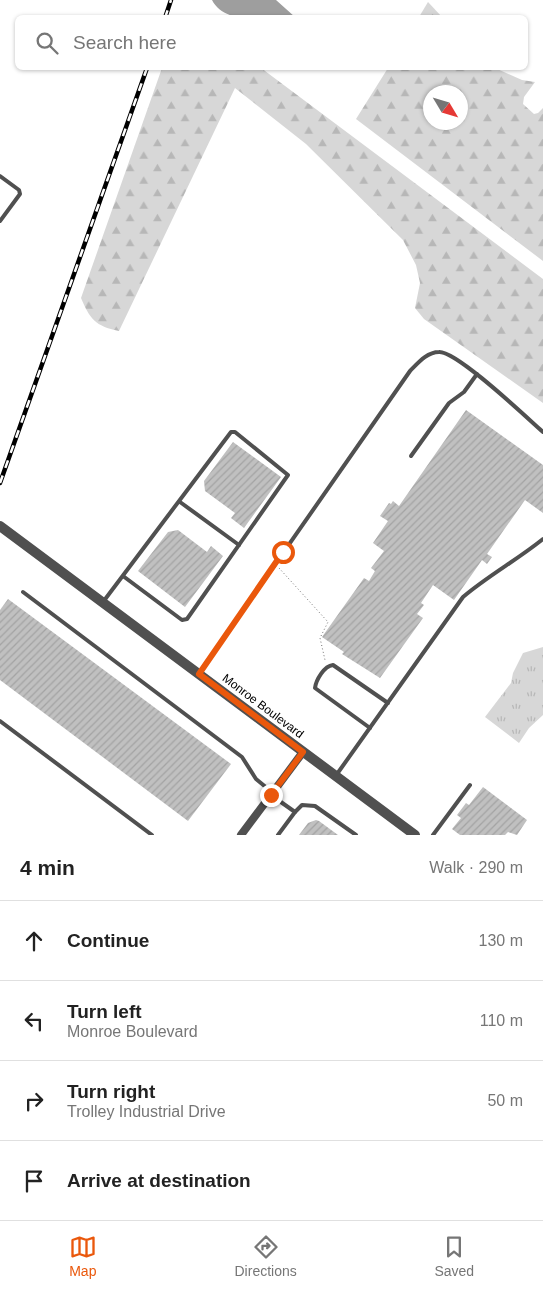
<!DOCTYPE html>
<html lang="en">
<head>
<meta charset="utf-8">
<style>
  :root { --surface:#fff; --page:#f2f2f2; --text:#222; --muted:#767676; --line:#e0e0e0; --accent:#ea580c }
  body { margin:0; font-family:Helvetica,sans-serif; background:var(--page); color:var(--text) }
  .compass { position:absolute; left:423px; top:85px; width:45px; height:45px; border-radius:50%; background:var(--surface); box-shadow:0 1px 4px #0004; rotate:128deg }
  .stop { position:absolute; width:15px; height:15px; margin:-11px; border:4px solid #ea580c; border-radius:50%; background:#fff }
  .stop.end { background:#ea580c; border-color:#fff; box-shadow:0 1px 5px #0008 }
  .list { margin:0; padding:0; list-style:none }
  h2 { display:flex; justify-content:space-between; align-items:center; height:65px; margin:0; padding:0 20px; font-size:21px }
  h2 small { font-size:16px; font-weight:400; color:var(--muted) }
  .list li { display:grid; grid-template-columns:32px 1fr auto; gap:15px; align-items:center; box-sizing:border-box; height:80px; padding:0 20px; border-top:1px solid var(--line) }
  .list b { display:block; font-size:19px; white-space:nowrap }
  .list p { margin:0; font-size:16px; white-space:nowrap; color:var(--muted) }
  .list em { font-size:16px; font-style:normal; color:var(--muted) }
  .icon { flex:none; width:28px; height:28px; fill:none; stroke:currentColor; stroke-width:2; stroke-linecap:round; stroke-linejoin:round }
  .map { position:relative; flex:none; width:543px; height:835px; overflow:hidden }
  .search { position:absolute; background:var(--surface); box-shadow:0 1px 4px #0004; left:15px; right:15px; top:15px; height:55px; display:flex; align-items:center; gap:12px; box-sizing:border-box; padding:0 18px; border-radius:8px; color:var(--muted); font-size:19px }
  .sheet { height:385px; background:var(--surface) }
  nav { display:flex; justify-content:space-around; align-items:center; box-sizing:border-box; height:70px; border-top:1px solid var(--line); background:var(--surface); font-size:14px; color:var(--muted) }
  nav a { display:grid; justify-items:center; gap:2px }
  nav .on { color:var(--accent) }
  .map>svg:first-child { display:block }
  .grass { fill:url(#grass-tufts) }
  .forest { fill:url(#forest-firs); fill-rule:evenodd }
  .water { fill:#9e9e9e }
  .building { fill:url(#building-hatch) }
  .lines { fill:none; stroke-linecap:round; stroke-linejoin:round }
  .path { stroke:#727272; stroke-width:1; stroke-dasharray:1 2.5; stroke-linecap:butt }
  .service { stroke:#505050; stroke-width:4 }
  .minor { stroke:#505050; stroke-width:8 }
  .tertiary { stroke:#505050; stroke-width:10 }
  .rail-casing { stroke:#000; stroke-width:4.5 }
  .rail { stroke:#fff; stroke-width:2.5; stroke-dasharray:8; stroke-linecap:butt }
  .route { stroke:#ea580c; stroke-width:6 }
  .labels { text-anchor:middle; stroke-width:4.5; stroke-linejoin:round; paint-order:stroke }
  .street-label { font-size:12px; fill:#000; stroke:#fff }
</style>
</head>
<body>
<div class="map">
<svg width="543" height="835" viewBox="0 0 543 835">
  <defs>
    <pattern id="grass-tufts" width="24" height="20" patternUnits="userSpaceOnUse" patternTransform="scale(1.25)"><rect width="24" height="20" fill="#d7d7d7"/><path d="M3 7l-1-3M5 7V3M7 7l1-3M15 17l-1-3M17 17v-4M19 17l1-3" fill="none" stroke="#b7b7b7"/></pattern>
    <pattern id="forest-firs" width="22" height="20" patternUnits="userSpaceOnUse" patternTransform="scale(1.25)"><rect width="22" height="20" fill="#d7d7d7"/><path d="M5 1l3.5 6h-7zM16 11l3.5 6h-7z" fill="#b7b7b7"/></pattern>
    <pattern id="building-hatch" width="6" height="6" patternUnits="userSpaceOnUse" patternTransform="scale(1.25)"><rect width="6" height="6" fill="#c0c0c0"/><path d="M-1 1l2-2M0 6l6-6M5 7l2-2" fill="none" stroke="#a3a3a3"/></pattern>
  </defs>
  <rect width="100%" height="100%" fill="#fff"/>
  <path class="grass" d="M543,647V715L529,728L519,743L485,717L511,683L513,673L523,653Z"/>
  <g class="forest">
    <path d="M428,2L442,17H419Z"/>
    <path d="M162,68H261L543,279V403L424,319L415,308L420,283L416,265L403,240L306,144L235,88L119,331C95,326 90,319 81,298Z"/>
    <path d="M388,68H495L522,80L535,82L524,97L523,104L534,114L538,113L543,108V261L356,119ZM460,92V122H430V92Z"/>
  </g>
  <path class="water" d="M212,0H276L295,17C269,18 225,26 212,0Z"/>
  <g class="building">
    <path d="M466,410L543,465V513L525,500L487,554L492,557L487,564L482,560L454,600L433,585L421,603L424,605L417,614L423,618L380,678L342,654L344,652L322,637L364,578L369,581L375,571L371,568L384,551L373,543L388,521L380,516L389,503L391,504L393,501L399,506Z"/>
    <path d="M233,442L281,477L244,528L231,518L235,513L205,491L204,481Z"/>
    <path d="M178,530L207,552L211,546L223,556L185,607L138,571L168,532Z"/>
    <path d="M8,599L231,764L188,821L0,680V610Z"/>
    <path d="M483,787L527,820L517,835L508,832L505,835H460L452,829L461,818L457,815L466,803L469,805Z"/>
    <path d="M316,820L319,821L338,835H299L308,823Z"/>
  </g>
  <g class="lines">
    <path class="path" d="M279,568L328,622L320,638L325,660"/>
    <g class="service">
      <path d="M0,176L19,190L20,194L0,221"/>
      <path d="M411,456L449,403L464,392L477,374"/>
      <path d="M180,502L239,545"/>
      <path d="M23,592L242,757L256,779L273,793"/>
      <path d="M103,602L231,432H235L288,475L187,619L182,620L123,576"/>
      <path d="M200,672L410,371C418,363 427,352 439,352C457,351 526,417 543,432"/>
      <path d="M0,721L152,835"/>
      <path d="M370,728L315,688C316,680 324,666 333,665L388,703"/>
      <path d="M337,774L463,597C489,575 517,560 543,539"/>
      <path d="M271,795L295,812L278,835"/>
      <path d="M295,812L302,805L315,806L356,835"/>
      <path d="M433,835L470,785"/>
    </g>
    <path class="minor" d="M241,835L303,752"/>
    <path class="tertiary" d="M0,526L415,835"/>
    <g class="rail-casing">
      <g id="rail">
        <path d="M165,18L171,0"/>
        <path d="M0,483L147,68"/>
      </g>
    </g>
    <use href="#rail" class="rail"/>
  </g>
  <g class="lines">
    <path class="route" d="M271,795L303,752L199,674L283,552"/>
  </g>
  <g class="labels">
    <g class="street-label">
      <text transform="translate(263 706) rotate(37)" y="4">Monroe Boulevard</text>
    </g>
  </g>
</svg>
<svg class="compass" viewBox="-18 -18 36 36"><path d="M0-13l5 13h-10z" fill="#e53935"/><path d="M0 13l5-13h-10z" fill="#767676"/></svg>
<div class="stop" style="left:283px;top:552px"></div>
<div class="stop end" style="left:271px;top:795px"></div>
<div class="search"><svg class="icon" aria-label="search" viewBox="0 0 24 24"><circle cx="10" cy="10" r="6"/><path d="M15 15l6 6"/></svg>Search here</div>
</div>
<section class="sheet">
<h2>4 min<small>Walk · 290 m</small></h2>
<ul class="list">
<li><svg class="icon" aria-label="ahead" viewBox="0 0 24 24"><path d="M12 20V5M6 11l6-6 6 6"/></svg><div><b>Continue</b></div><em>130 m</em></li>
<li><svg class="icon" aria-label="left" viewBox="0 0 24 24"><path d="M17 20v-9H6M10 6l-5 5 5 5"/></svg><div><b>Turn left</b><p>Monroe Boulevard</p></div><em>110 m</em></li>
<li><svg class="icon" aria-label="right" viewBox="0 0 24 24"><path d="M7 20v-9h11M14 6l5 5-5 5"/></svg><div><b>Turn right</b><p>Trolley Industrial Drive</p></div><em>50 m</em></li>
<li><svg class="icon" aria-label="arrive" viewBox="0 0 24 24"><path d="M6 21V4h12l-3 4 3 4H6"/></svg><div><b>Arrive at destination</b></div></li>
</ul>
</section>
<nav>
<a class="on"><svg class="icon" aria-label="map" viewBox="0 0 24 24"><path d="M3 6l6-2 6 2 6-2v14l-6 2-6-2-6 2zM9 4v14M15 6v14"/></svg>Map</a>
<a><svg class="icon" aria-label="directions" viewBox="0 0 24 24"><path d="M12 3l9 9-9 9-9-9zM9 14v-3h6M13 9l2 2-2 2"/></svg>Directions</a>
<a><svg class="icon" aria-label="saved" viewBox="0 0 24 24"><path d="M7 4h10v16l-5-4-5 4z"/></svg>Saved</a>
</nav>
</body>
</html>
